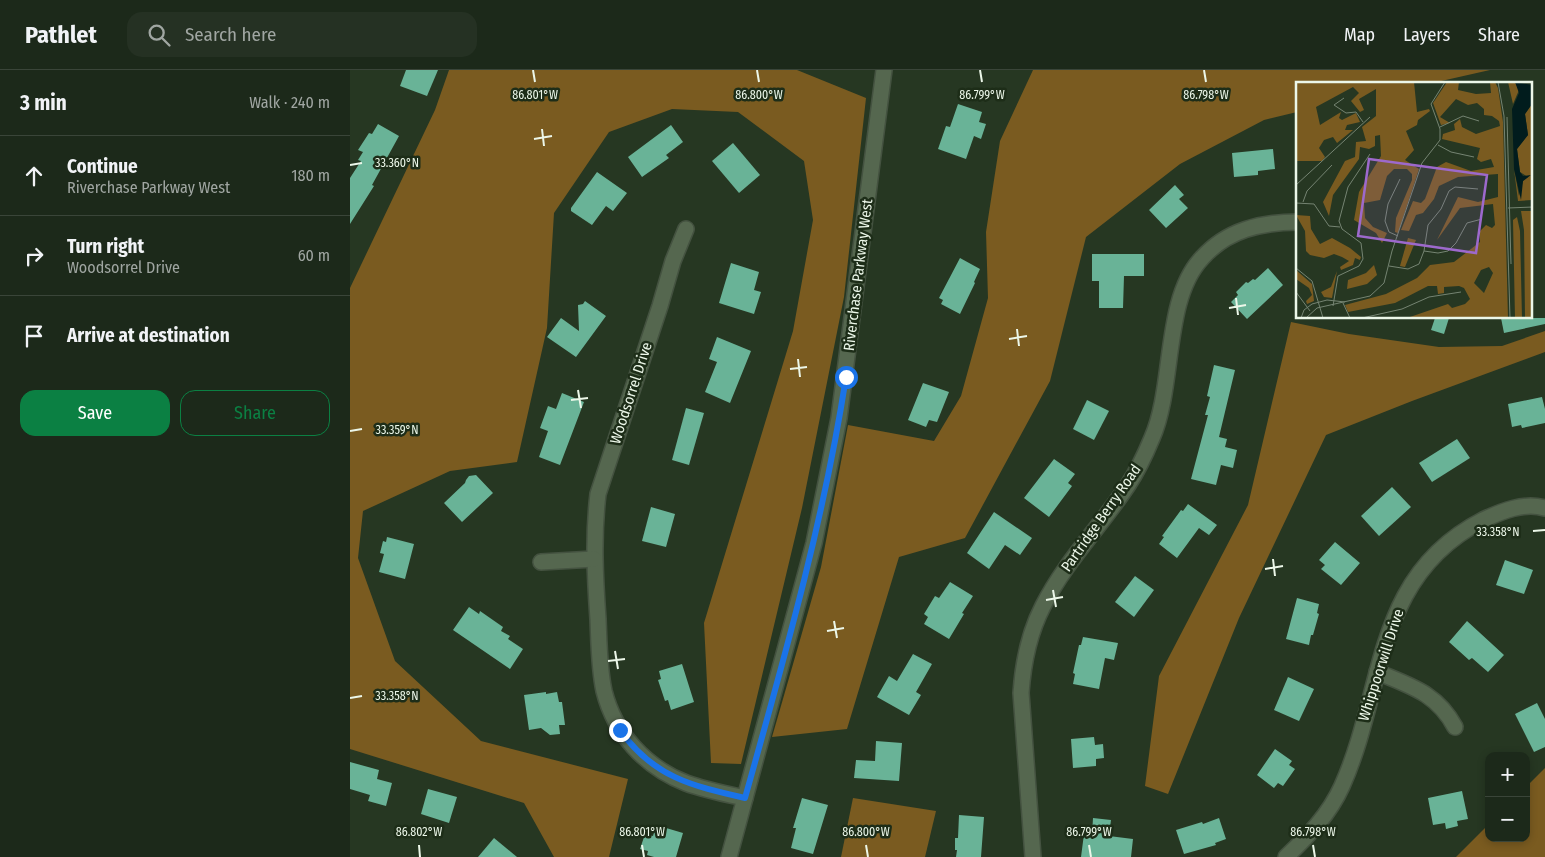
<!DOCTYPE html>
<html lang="en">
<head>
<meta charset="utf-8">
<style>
  :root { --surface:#1c291a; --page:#253123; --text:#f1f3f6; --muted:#a0a6a2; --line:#3a4539; --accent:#0b8043 }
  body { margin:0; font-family:"Fira Sans Condensed",sans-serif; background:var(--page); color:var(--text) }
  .controls { position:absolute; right:15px; bottom:15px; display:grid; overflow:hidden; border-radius:10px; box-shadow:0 2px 8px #0003 }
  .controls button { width:45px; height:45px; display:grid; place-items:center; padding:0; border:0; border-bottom:1px solid var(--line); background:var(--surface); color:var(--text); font:25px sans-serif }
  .stop { position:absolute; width:15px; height:15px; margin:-11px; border:4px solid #1a73e8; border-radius:50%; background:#fff }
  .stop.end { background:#1a73e8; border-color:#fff; box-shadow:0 1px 5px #0008 }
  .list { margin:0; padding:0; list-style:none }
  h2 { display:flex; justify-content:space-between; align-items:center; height:65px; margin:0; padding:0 20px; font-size:21px }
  h2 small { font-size:16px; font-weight:400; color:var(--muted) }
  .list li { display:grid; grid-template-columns:32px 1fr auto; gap:15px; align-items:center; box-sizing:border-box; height:80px; padding:0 20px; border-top:1px solid var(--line) }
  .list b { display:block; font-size:19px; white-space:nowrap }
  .list p { margin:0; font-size:16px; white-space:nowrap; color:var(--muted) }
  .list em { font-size:16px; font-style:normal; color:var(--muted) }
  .actions { display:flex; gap:10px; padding:15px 20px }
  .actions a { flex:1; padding:11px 0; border:1px solid var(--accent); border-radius:15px; text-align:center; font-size:18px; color:var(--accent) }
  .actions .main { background:var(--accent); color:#fff }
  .icon { flex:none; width:28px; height:28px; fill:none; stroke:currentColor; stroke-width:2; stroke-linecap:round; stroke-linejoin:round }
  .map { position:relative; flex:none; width:1195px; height:787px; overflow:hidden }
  header { display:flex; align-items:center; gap:30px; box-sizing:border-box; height:70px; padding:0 25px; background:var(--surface); border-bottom:1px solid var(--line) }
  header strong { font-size:24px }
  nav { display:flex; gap:28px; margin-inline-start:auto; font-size:18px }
  .search { width:350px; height:45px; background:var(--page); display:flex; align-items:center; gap:12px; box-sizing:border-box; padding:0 18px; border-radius:15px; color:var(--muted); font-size:19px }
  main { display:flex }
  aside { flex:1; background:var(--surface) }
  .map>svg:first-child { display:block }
  .forest { fill:#7a5b20 }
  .building { fill:#69b397 }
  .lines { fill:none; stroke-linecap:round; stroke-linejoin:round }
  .minor-casing { stroke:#445240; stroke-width:18 }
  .minor { stroke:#55674f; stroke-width:15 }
  .route { stroke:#1a73e8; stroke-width:6 }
  .ticks { fill:none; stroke:#ecf7e9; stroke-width:2 }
  .labels { text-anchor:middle; stroke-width:5; stroke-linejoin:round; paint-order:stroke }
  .street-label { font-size:15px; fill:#ecf7e9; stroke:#1d2d18 }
  .inset-road { fill:none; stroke:#758472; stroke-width:1 }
  .view { fill:#9d69cc; fill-opacity:0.15; stroke:#9d69cc; stroke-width:2.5 }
  .inset-edge { fill:none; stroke:#ecf7e9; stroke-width:2.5 }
  .ticks-label { font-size:12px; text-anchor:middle; fill:#ecf7e9; stroke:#1d2d18; stroke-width:5; stroke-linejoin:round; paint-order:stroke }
</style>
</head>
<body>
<header>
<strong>Pathlet</strong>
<div class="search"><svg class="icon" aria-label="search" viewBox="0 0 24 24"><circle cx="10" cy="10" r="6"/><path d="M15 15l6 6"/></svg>Search here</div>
<nav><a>Map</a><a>Layers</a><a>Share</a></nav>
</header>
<main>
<aside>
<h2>3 min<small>Walk · 240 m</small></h2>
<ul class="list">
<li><svg class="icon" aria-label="ahead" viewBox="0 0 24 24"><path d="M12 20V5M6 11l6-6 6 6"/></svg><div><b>Continue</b><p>Riverchase Parkway West</p></div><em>180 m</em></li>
<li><svg class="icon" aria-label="right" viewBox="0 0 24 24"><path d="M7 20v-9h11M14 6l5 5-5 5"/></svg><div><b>Turn right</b><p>Woodsorrel Drive</p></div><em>60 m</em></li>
<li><svg class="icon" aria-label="arrive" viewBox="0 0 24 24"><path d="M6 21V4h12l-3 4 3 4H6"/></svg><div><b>Arrive at destination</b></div></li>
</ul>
<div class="actions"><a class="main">Save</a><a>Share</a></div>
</aside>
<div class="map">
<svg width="1195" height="787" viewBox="0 0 1195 787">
  <rect width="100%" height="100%" fill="#263722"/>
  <g class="forest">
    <path d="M99,0H447L516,28L494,227L452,438L391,694L361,693L354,553L443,261L463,150L454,91L388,42L322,39L259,62L204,143L197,258L167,392L100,401L13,441L8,488L45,591L131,671L278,709L259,787H204L174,733L0,679V218L85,40Z"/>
    <path d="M683,0H1140L1078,14H948L947,42L914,50L830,94L736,167L700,311L615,468L549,487L497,659L422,667L471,497L498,355L584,371L611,326L638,228L636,162L650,71Z"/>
    <path d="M941,252L999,264L1089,277L1152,276L1195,261V282L1062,331L976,365L889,548L818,724L795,716L809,606L898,435Z"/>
    <path d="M1195,698V787H1106L1139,754V768H1176V717Z"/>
    <path d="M503,728L586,741L575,787H491Z"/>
  </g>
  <g class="building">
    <path d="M56,0H88L77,26L50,16Z"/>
    <path d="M608,34L632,42L629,52L636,54L631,69L624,66L616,89L588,79L596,56L600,57Z"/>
    <path d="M28,54L49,66L22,115L24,116L0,154V108L11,91L8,90L13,82L8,80L19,63L22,64Z"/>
    <path d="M321,55L333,72L316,85L319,88L292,107L278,87Z"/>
    <path d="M383,73L410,105L389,123L362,91Z"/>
    <path d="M923,79L925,99L908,101V105L884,107L882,83Z"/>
    <path d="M247,102L277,123L263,141L256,136L242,155L221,141V138Z"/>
    <path d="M825,115L834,125L829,129L838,138L816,158L799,140Z"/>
    <path d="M742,184H794V206H774L773,238H749V211H742Z"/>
    <path d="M610,188L630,199L624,212L625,213L610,244L591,234L593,230L589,228Z"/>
    <path d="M381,193L409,202L404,220L411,222L404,244L369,233Z"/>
    <path d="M918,198L933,215L897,249L881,232L888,225L886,222L896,212L898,213L903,209L905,210Z"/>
    <path d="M235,231L256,246L226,287L197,267L211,248L229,261L228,235L233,234Z"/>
    <path d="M1085,248H1099L1094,264L1081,260Z"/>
    <path d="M1151,248H1195V254L1154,263Z"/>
    <path d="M367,267L401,281L380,333L355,322L367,292L359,289Z"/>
    <path d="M864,295L885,300L869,367L877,369L875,377L887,380L883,398L871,395L866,415L841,409L858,345H855L860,327L857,326Z"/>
    <path d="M573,313L599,322L587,352L579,350L576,357L558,350Z"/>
    <path d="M212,323L234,332L210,395L189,387L198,361L190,358L198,336L206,339Z"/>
    <path d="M1192,327L1195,339V353L1172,358L1171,355L1162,357L1158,334Z"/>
    <path d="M737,330L759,341L744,370L723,359Z"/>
    <path d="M336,338L354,343L339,395L322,390Z"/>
    <path d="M1107,369L1120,388L1082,412L1069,393Z"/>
    <path d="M704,389L725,404L718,413L722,416L699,447L674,428Z"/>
    <path d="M126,405L143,423L112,452L94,433L115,413L116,410L119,406Z"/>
    <path d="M1042,417L1061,437L1029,466L1011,446Z"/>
    <path d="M838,434L867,455L859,465L849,458L827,488L809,474L814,467L812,466L831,440L833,441Z"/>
    <path d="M301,437L325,444L316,477L292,471Z"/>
    <path d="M644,442L682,468L670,485L655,475L639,499L617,483Z"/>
    <path d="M37,467L64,474L55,509L29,502L34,484L30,483L33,471L36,472Z"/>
    <path d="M985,472L1010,493L991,515L971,499L975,495L969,490Z"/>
    <path d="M1155,490L1183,500L1174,524L1146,515Z"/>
    <path d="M785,506L804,520L784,547L765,532Z"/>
    <path d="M600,512L623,526L612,543L614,544L599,569L574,554L578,547L574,544L585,526L589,528Z"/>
    <path d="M947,528L969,534L967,543L969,544L963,565H961L959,575L936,569Z"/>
    <path d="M119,537L129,544L130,541L153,557L151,561L160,566L158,569L173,579L160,599L103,560Z"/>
    <path d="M1117,551L1154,585L1138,602L1122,588L1119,590L1099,572Z"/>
    <path d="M733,567L768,573L764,590L755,588L749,619L723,614L725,604L723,603L729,575H731Z"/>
    <path d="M563,584L582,594L566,622L571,625L559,645L527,627L539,606L547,611Z"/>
    <path d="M332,594L344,632L321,640L318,630L315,631L308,610L311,609L309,601Z"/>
    <path d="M938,607L964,619L949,651L924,640Z"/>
    <path d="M196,622V624L207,622L209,632H212L215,655H209L210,664L200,665L191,658L179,660L174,625Z"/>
    <path d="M1187,633L1195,649V677L1184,682L1165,644Z"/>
    <path d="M744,667L745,675L753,674L754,688L746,689V696L723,698L721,669Z"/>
    <path d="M526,671L552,673L549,711L504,708L506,690L525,691Z"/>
    <path d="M925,679L942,691L939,695L945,699L933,716L928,713L924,718L907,705Z"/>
    <path d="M0,692L29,700L27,709L42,713L36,736L18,731L20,725L0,719Z"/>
    <path d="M78,719L107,727L99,753L71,744Z"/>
    <path d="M1112,721L1118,749L1107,751L1108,756L1096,759L1095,753L1083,755L1078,728Z"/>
    <path d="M452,728L478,735L463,784L441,778L446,758H443Z"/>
    <path d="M609,745L634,747L631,787H606L607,780H605V768H608Z"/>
    <path d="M743,748L761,750L759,766L783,769L781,787H731L734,764L742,765Z"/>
    <path d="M869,748L876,769L865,773L866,775L834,784L826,760L852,752L853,754Z"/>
    <path d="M306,755L333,763L326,787H304L297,785L298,781L290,779L295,764L303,766Z"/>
    <path d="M144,768L167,787H128Z"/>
  </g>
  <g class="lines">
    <g class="minor-casing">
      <g id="minor">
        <path d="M336,159L323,191L310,236L248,424C243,466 245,507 248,549C249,572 249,598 254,621C265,664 295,697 336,713C355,720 376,724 395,728"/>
        <path d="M191,492L244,489"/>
        <path d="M1027,602C1060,616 1087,623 1105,657"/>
        <path d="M379,787L464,473L489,348L534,0"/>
        <path d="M683,787L671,623C673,593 679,563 693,536C715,492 751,456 778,415C788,400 795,385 802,368C825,316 813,229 852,188C877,160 911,152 948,152"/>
        <path d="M936,787C958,766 979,745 992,716C1036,618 1022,507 1133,450C1152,441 1174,432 1195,438"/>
      </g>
    </g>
    <use href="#minor" class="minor"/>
  </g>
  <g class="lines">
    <path class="route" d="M270,660C303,707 342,716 395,728C434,589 474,450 496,307"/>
  </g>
  <path class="ticks" d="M183,0L185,12M407,0L409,12M630,0L632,12M854,0L856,12M192,59L194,76M184,69L202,66M0,95L12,93M886,228L888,245M879,238L896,235M667,259L669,276M659,269L677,266M448,289L450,307M440,299L457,297M228,320L231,338M221,330L238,328M0,361L12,359M1183,461L1195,460M923,489L925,506M915,499L933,496M703,520L706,537M696,530L713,527M484,551L487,568M477,561L494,558M265,581L268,599M258,591L275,589M0,628L12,626M69,775L70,787M292,775L294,787M516,775L518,787M739,775L741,787M963,775L965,787"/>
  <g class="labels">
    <g class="street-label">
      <text transform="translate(508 205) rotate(-83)" y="5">Riverchase Parkway West</text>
      <text transform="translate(281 323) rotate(-72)" y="5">Woodsorrel Drive</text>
      <text transform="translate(751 448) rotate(-55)" y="5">Partridge Berry Road</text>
      <text transform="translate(1031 595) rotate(-72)" y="5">Whippoorwill Drive</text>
    </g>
  </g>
  <g transform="translate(946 12)">
    <rect width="236" height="236" fill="#263722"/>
    <path d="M0,0H118L121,30L133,27L134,29L122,38L121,43L110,49L118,68L109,78L123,87L102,151L99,150L100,136L116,98V92L111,87H98L91,94L84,118L68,121L69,136L77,145L91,151L86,161L80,151L58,138L63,110L85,74L84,53L79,54V64L73,67L64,65L63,77L37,113L33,134L27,120L49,79L59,75L60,60L70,59L66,45L80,34V7L63,17L68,28L64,30L55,19L63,11L57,5L20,25L24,43L45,30L43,36L46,38L60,31L64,40L51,43L49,48H57L41,61L37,55L28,58L23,66L29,75L26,79H0ZM151,0H163L162,8L180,12L195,11L194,0H199L202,6L207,40L212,236H111L152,222L156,226L169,222L174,217L168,206L163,204L148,205V211L142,212L141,204H132L99,221L52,230L49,223L90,212L121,196L134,183L158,180L184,160V149L190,143L196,146L199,143L197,122L164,126L141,158L162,115L182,120L202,115V92L162,95L143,104L138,117L127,131L120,133L113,149L105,148L117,119L125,121L129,117L141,85L150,80L175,89L198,85L195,77L185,80L181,77L184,66L146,57L147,52L159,48L158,42L164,37L166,45L180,52L204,44L203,39L196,34L188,33V27L181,21L172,23L160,17L144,35L154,41L145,43L137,21ZM193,185L197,191L188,211L178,201L185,188ZM212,0H219L223,8L217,22ZM236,22V118L222,119L218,87L223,114L227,99L232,95L224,90L221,67L232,53L229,32ZM225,129H236V236H229L228,148ZM0,133L14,134L15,147L24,162L36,156L54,166L65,175L64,178L59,176L57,183L45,188L44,185L53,179L46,175L38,172L28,176L14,173L10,169L9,149ZM221,135L224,149L226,236H219L217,138ZM112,156L120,158L109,185L104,184ZM78,183L81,193L71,202L51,207L52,198L70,191ZM0,188L16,202L18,219L11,222L10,219L16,213L13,206L0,197ZM41,189L36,216L28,215L25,210L35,205Z" fill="#7a5b20" fill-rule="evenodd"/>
    <path d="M219,0L236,3V22L229,32L232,53L221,67L224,90L227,94L235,93L227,99L225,118L218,87L216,27L223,11Z" fill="#011c1d"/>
    <path class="inset-road" d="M202,0L208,34L214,236M48,16L38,23L50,31L60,30L67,40M211,35L215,182M144,45L167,34L183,39M142,63L155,70L178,75M0,103L74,35M7,120L11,109L36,83M0,121L18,122L33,144L44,145M212,126L237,125M102,154L93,150L89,139L92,122L104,97M128,169L142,171L152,169L160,161L171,141L186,137M93,184L112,187L123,182L128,169L132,143L145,127L153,109L159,105L182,107M0,186L16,199L27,236M0,210L14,229M47,221L54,236M37,224L42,194L63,184L67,177L65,161L46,147L43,139L52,105L74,72M5,236L8,228L16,222L31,218L49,220M10,236L21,226L74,214L88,201L96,169L126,81L144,58V47L135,22L149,0M66,236L106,227L133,215L165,210"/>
    <path class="view" d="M73,77L191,93L180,171L62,154Z"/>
    <rect width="236" height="236" class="inset-edge"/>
  </g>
  <g class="ticks-label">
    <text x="185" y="29">86.801°W</text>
    <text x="409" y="29">86.800°W</text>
    <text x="632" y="29">86.799°W</text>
    <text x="856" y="29">86.798°W</text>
    <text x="47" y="97">33.360°N</text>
    <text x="47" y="364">33.359°N</text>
    <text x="1148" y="466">33.358°N</text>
    <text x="47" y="630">33.358°N</text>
    <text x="69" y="766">86.802°W</text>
    <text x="292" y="766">86.801°W</text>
    <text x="516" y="766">86.800°W</text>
    <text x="739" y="766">86.799°W</text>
    <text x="963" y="766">86.798°W</text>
  </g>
</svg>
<div class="controls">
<button>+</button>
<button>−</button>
</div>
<div class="stop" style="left:496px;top:307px"></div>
<div class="stop end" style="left:270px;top:660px"></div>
</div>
</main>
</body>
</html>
